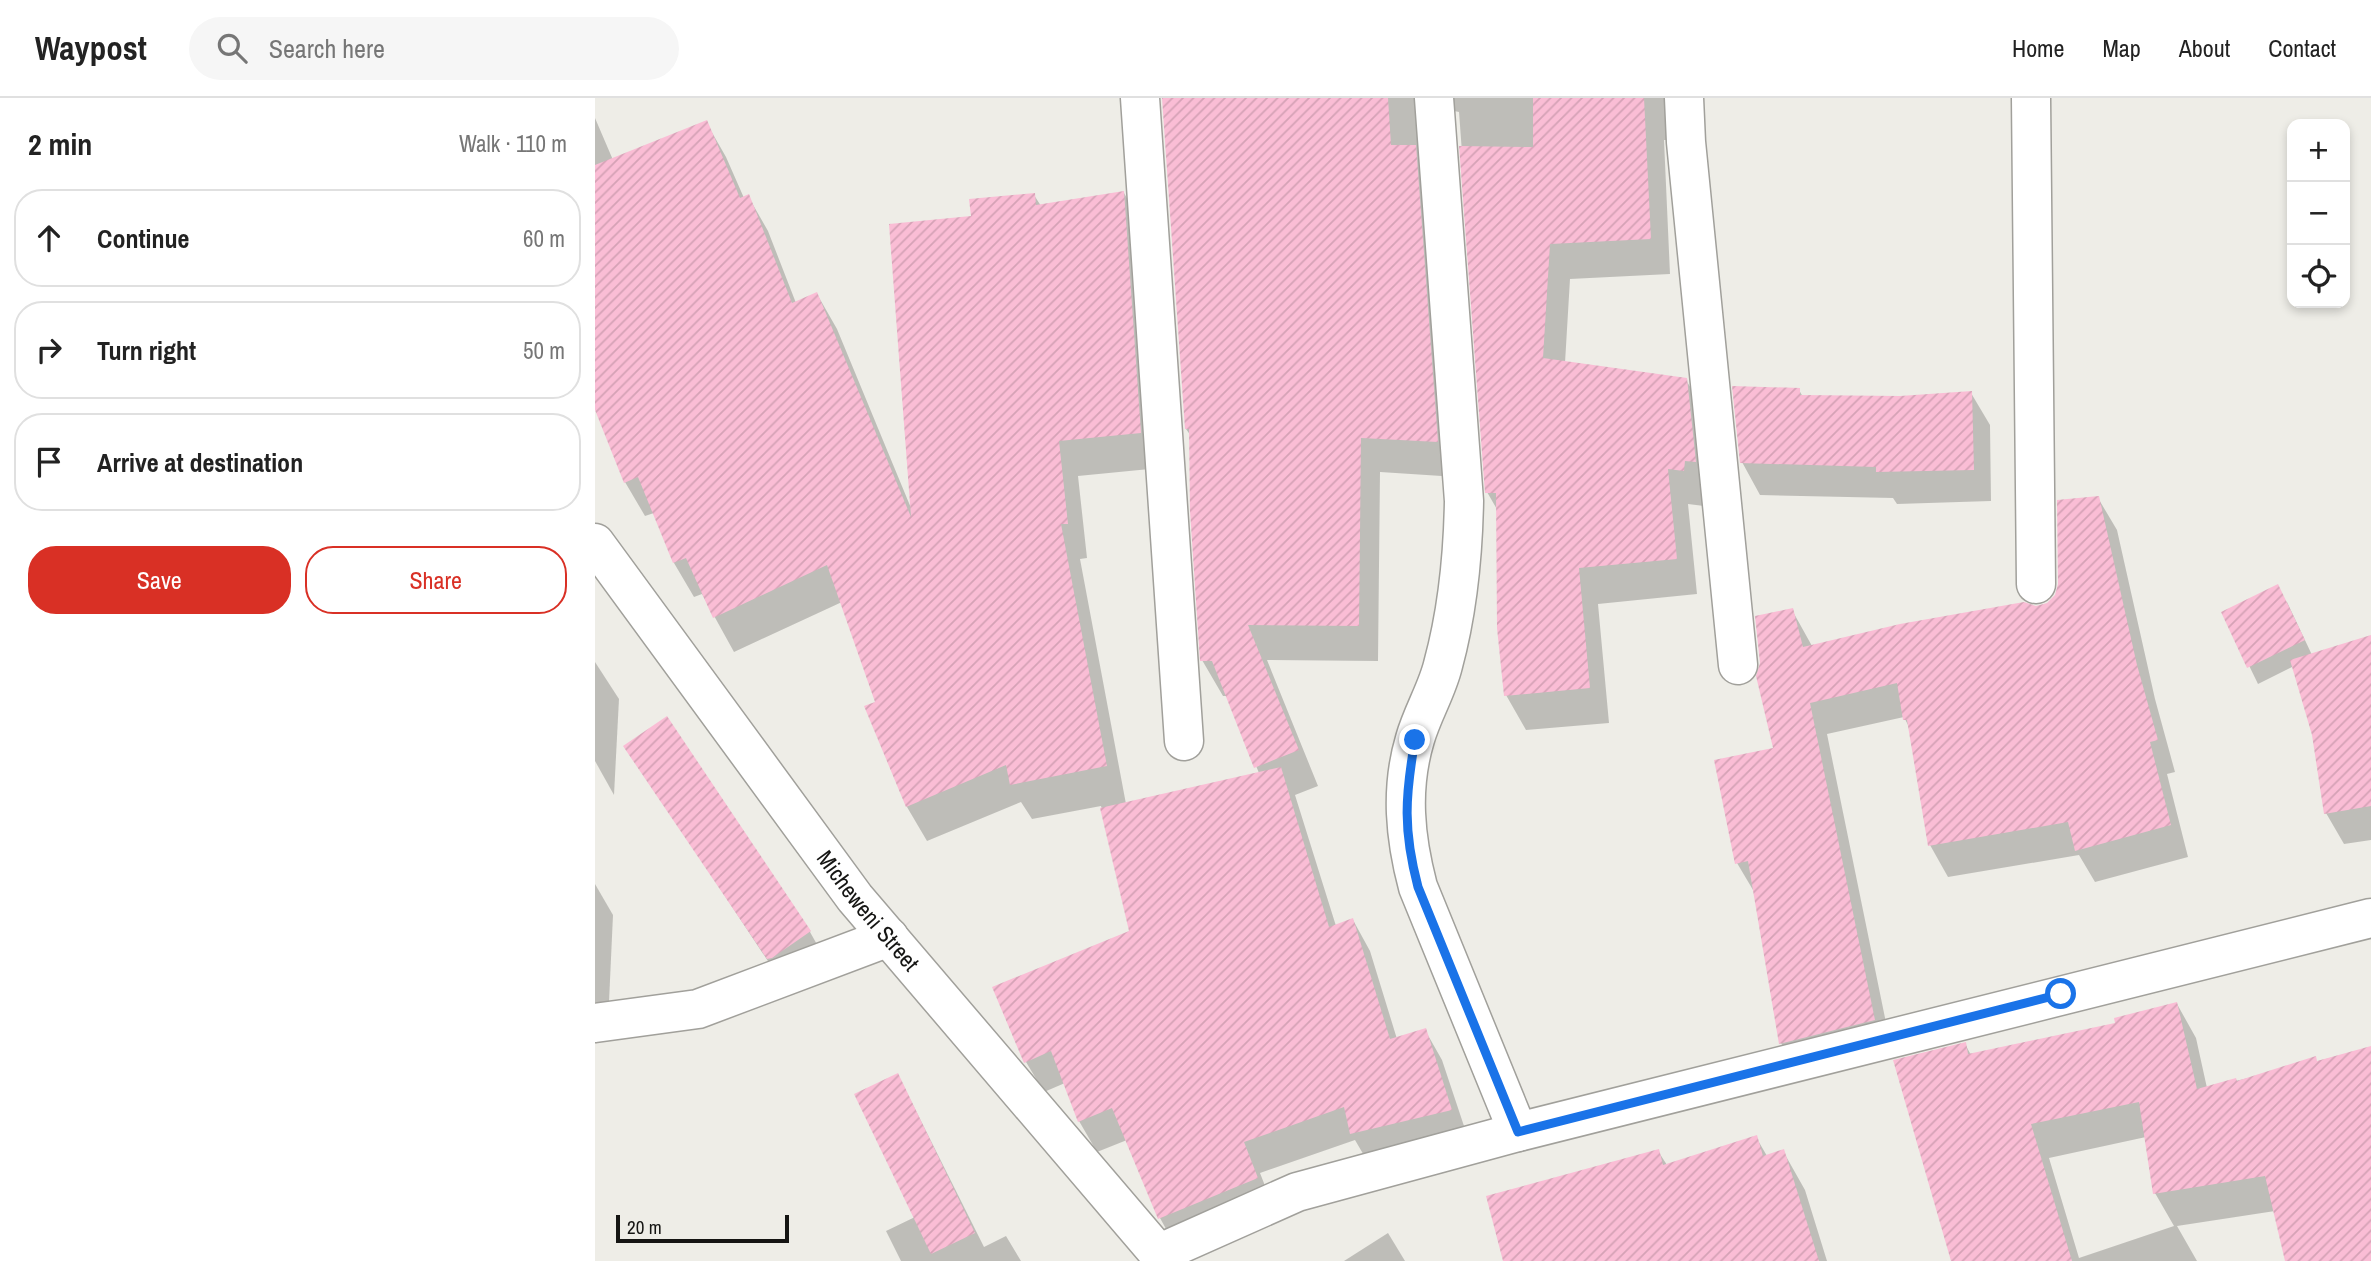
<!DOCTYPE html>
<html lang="en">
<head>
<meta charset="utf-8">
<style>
  :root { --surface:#fff; --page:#f6f6f6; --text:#222; --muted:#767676; --line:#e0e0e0; --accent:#d93025 }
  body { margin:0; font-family:"Archivo Narrow",sans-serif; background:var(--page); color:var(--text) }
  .controls { position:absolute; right:21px; top:21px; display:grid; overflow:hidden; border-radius:14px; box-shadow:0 4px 10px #0003 }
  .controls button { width:63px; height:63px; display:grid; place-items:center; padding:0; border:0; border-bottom:2px solid var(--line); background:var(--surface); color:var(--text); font:35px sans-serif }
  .scale { position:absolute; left:21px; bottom:18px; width:173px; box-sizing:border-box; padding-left:7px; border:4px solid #151513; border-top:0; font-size:19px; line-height:24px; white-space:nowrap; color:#151513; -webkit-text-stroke:5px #eeede7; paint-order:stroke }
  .stop { position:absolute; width:21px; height:21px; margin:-16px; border:5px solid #1a73e8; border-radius:50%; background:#fff }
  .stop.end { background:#1a73e8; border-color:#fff; box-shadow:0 2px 7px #0008 }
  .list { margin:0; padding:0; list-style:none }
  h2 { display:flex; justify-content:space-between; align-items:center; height:91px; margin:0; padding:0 28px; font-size:30px }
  h2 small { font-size:23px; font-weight:400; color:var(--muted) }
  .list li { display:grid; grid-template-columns:46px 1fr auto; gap:21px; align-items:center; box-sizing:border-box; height:98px; margin:0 14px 14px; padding:0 14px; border:2px solid var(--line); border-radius:28px }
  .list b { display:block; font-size:26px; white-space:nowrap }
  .list em { font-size:23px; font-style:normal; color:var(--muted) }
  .actions { display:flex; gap:14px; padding:21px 28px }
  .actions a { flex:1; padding:16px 0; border:2px solid var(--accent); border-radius:28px; text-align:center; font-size:24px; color:var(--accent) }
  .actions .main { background:var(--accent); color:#fff }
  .icon { flex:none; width:38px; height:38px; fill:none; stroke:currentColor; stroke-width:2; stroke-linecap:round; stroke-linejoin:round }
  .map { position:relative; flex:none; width:1776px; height:1163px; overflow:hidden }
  header { display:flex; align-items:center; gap:42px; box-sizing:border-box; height:98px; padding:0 35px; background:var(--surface); border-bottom:2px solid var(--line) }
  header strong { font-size:33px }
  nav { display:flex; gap:38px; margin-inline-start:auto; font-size:24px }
  .search { width:490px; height:63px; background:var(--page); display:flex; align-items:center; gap:18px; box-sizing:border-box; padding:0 24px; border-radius:38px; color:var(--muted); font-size:26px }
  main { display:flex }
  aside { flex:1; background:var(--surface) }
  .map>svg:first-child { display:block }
  .shadow { fill:#0003; fill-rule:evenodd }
  .building { fill:url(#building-hatch) }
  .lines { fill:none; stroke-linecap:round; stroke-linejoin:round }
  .street-casing { stroke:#a1a09b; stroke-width:41 }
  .street { stroke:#fff; stroke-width:38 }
  .route { stroke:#1a73e8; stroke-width:9 }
  .labels { text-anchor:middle; stroke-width:5; stroke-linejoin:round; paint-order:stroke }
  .street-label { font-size:23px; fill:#151513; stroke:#eeede7 }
</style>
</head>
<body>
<header>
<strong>Waypost</strong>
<div class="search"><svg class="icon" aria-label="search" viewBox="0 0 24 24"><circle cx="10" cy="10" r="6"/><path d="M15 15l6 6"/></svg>Search here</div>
<nav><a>Home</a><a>Map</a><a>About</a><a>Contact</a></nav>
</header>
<main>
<aside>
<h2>2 min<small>Walk · 110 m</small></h2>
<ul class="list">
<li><svg class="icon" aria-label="ahead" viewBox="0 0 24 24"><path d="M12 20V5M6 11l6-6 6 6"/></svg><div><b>Continue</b></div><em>60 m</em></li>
<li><svg class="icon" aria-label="right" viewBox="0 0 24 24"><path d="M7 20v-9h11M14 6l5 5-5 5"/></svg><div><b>Turn right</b></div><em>50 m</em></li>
<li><svg class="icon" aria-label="arrive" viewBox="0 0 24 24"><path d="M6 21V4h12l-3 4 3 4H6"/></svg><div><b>Arrive at destination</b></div></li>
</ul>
<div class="actions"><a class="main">Save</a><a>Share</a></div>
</aside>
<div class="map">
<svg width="1776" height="1163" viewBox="0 0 1776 1163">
  <defs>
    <pattern id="building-hatch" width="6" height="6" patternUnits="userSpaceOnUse" patternTransform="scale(1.75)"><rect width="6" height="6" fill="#fabdd5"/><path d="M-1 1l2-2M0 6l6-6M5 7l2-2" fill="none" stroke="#d5a2b6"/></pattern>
  </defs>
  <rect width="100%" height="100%" fill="#eeede7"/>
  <g class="shadow">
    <path d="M569,0H1090L1087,42H1069L1075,176L975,181L970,265L1091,282L1112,317L1109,408L1093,406L1102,496L1003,506L1014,625L931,632L911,597L903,413L892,394L864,14L859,13L862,379L785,374L783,563L672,562L723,688L700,697L741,828L758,822L775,853L802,941L830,932L847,962L874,1043L774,1066L760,1042L665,1075L679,1111L582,1151L565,1120L532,1042L502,1054L484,1023L470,985L449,994L431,964L536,834L506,708L437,721L426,704L332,743L312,709L271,609L282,605L247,504L139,554L107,496L99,499L79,465L59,415L50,418L30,384L0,307V20L18,62L111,24L131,59L149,100L153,98L173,133L201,205L222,196L242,231L316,410L377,120L439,97L446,108L529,95L549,130L565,370L483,378L492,460L485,461L531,706L664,675L632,598H628L607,562L596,338L591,331Z"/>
    <path d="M1204,292L1208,299L1305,300L1376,295L1395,327L1396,403L1302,406L1298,400L1165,397L1147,364Z"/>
    <path d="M1503,400L1522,432L1560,601L1580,674L1572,676L1593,759L1500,784L1484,757L1353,779L1335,747L1315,631L1309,619L1232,636L1297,954L1204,977L1186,945L1161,797L1142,765L1180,651L1197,512L1217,548L1452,507L1461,498Z"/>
    <path d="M1692,504L1717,557L1776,539V742L1749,746L1731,715L1719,637L1699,568L1663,586L1628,514Z"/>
    <path d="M0,564L24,601L19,697L0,663Z"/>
    <path d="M31,648L215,834L233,866L192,892Z"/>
    <path d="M0,786L18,817L14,904H0Z"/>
    <path d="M1582,906L1601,940L1612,990L1776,950V1163H1692L1680,1113L1582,1128L1602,1163H1362L1370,946L1376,957L1522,926ZM1551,1039L1560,1095L1579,1128L1484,1160L1454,1060Z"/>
    <path d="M303,977L389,1149L411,1138L426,1163H306L291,1133L320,1119Z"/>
    <path d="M1161,1039L1172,1058L1188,1053L1210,1092L1232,1163H910L1063,1053L1072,1067Z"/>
    <path d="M793,1135L810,1163H749Z"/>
  </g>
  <g class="building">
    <path d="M567,0H793L796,47H821L843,344L766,340L764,528L653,527L704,652L659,670L617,563H605L595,413L594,331H590Z"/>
    <path d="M938,0H1049L1056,141L955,146L948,260L1092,280L1101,364L1090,363L1089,373L1073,371L1082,461L984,470L995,590L909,598L902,530L901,395H890L864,48L938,49Z"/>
    <path d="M112,22L145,100L154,96L197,205L222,194L316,419L294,126L376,118L374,101L440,95L441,107L529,93L546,335L464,343L473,426H466L512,668L415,687L411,667L311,709L269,608L280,604L232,467L118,520L91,460L78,465L43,379L29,385L0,312V67Z"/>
    <path d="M1137,288L1205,290V297L1305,298L1377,293L1379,372L1281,374V369L1145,365Z"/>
    <path d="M1504,398L1542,567L1563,642L1555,644L1576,727L1480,753L1473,724L1333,748L1312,622H1308L1302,585L1215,605L1280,922L1184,946L1153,763L1140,766L1119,662L1178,650L1161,578L1165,565L1160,518L1198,510L1208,549L1305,526L1429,504L1441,508L1452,505L1460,497L1463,486L1462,402Z"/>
    <path d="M1683,486L1710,542L1652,570L1626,514Z"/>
    <path d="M1776,537V708L1729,716L1717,637L1695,562Z"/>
    <path d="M72,618L216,833L177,860L172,861L28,648Z"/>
    <path d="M686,669L734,829L758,820L795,941L831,930L857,1012L755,1036L749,1009L649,1044L663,1080L563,1121L517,1010L483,1024L456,953L429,965L397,889L534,833L505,710Z"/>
    <path d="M1582,904L1602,991L1641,980L1642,983L1721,958L1722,963L1776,948V1163H1690L1670,1078L1558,1096L1544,1004L1436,1026L1477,1163H1356L1298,962L1371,944L1373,956L1520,925L1519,920Z"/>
    <path d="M303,975L380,1135L336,1156L259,996Z"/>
    <path d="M1162,1037L1168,1058L1189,1051L1224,1163H908L891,1098L1064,1051L1068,1067Z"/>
  </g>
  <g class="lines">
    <g class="street-casing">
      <g id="street">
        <path d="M545,0L589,643"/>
        <path d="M839,0L869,403C868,459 863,512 848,567C842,592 827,616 820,641C805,691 810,740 823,789L923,1034"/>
        <path d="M1089,0L1091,44L1143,567"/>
        <path d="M1436,0L1441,486"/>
        <path id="s1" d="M0,445L260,800L570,1163"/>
        <path d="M0,925L103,911L294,839"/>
        <path d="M565,1155L702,1094L923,1034L1776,820"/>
      </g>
    </g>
    <use href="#street" class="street"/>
  </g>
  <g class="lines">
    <path class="route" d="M820,642C810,699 808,732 823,789L923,1034L1466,896"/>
  </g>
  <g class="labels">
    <g class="street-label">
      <text dy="8" stroke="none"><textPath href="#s1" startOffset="458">Micheweni Street</textPath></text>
    </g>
  </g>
</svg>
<div class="controls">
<button>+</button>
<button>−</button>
<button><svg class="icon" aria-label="locate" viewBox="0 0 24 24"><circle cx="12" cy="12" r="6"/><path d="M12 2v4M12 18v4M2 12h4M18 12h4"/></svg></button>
</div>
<div class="scale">20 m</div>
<div class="stop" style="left:1466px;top:896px"></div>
<div class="stop end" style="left:820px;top:642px"></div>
</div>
</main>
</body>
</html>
